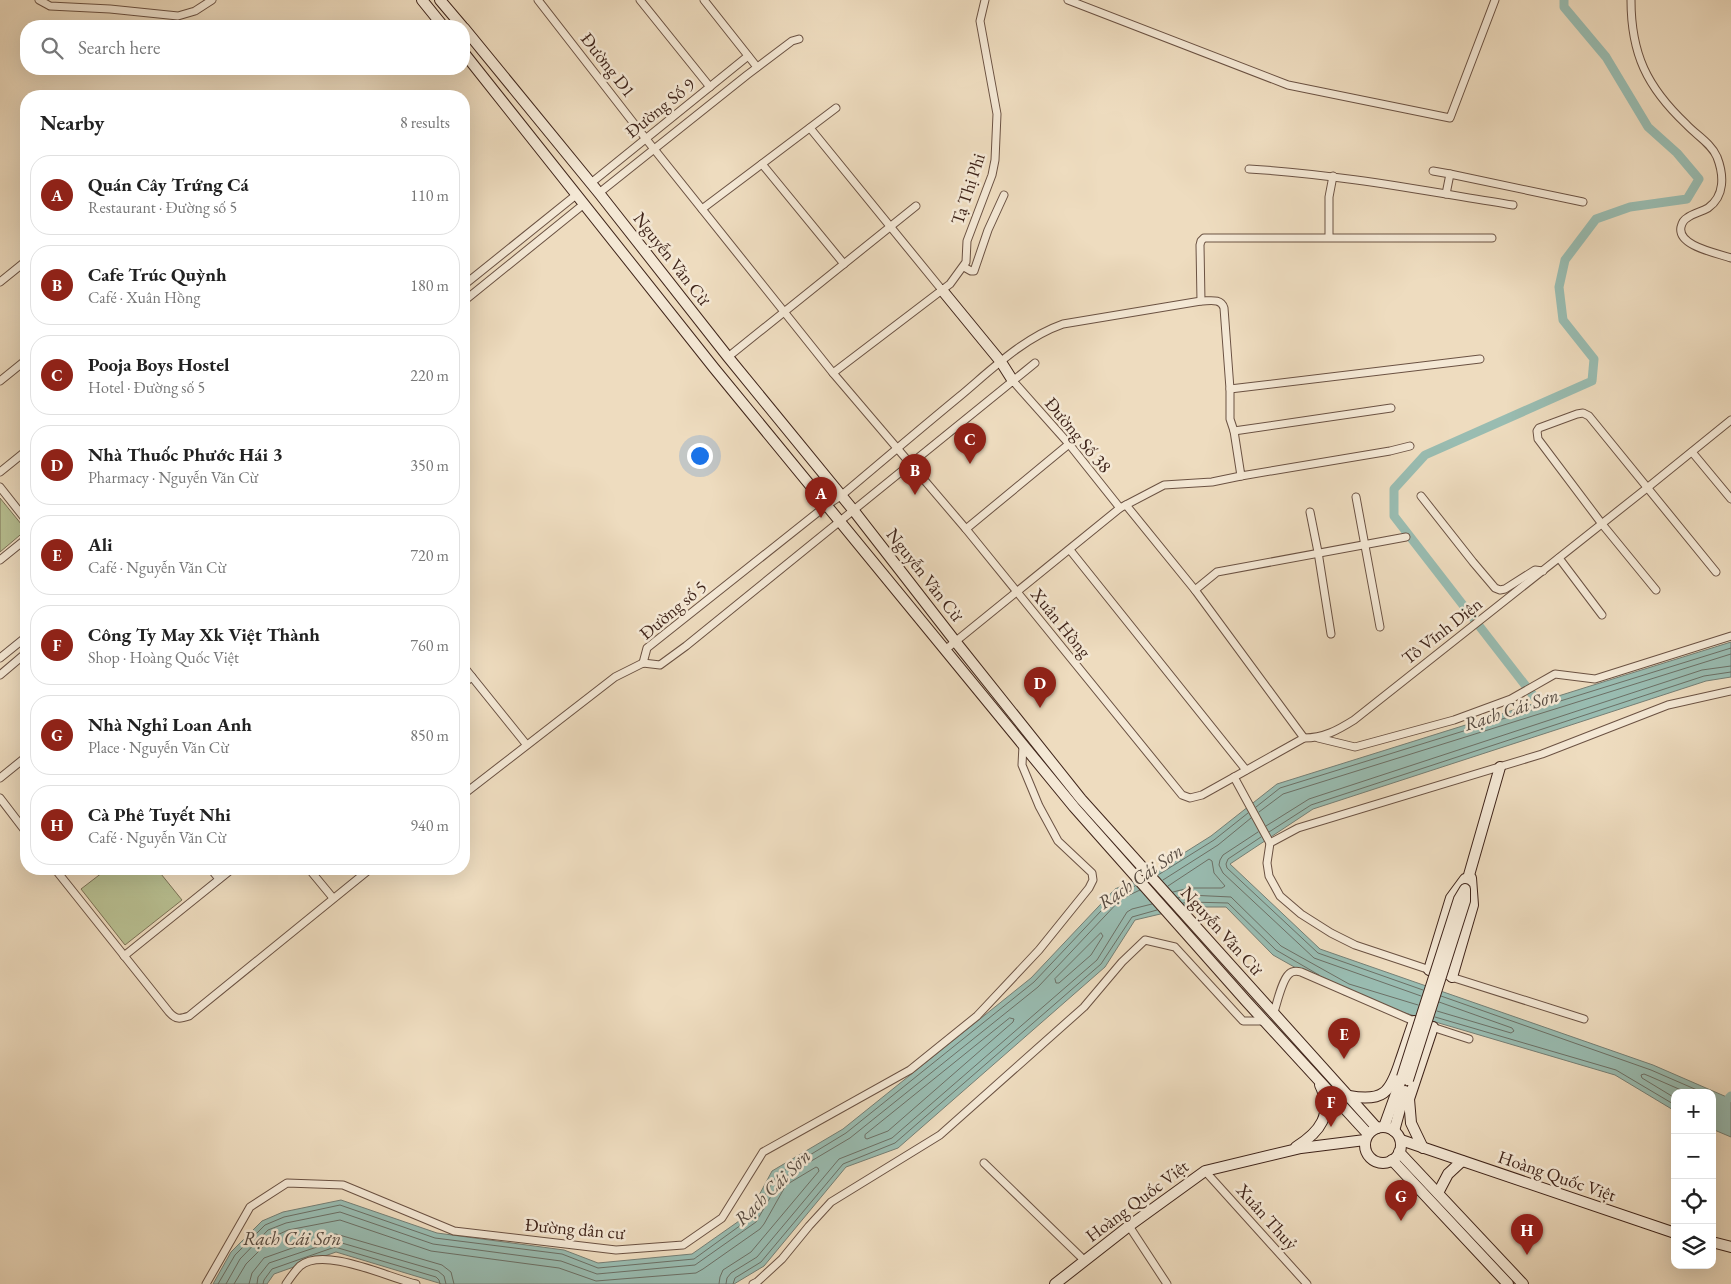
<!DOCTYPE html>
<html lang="en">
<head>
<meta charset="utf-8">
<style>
  :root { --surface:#fff; --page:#f6f6f6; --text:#222; --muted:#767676; --line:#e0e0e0; --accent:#8f2418 }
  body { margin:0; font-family:"EB Garamond",serif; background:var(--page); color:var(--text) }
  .controls { position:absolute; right:15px; bottom:15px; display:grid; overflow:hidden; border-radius:10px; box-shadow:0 5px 20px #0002 }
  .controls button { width:45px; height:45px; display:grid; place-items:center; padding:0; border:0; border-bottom:1px solid var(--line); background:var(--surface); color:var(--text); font:25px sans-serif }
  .you { position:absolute; left:699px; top:455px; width:18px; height:18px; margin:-12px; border:4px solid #fff; border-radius:50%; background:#1a73e8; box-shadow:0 0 0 8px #1a73e833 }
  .badge { display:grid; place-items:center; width:32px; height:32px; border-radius:50%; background:var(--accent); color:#fff; font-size:16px; font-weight:700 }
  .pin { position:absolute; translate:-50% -41px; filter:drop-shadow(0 1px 2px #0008) }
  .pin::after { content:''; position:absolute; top:26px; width:18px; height:15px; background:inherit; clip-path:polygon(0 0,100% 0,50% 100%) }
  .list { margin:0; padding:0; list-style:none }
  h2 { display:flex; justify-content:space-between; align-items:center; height:65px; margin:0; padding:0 20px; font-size:21px }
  h2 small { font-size:16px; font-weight:400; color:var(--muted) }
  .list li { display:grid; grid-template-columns:32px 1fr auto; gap:15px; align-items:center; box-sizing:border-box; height:80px; margin:0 10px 10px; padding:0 10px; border:1px solid var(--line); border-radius:20px }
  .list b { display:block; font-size:19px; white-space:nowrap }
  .list p { margin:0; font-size:16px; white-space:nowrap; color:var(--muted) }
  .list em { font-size:16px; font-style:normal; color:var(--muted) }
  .icon { flex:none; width:28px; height:28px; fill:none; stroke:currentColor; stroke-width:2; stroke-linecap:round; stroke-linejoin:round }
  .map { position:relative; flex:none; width:1731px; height:1284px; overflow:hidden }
  .search { position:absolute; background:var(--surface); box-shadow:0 5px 20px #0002; left:20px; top:20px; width:450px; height:55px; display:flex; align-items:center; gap:12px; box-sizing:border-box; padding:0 18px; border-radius:20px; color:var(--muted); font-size:19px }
  .panel { position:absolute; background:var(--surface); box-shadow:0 5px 20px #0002; left:20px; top:90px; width:450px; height:785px; border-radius:20px }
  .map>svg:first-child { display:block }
  .green { fill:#b8c092; stroke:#7c7256 }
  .water { fill:#99bcb1; stroke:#757f75 }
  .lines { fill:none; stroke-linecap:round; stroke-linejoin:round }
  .shore { stroke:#6c7066; stroke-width:1 }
  .canal { stroke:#99bcb1; stroke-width:9 }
  .street-casing { stroke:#6b5243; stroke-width:9 }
  .secondary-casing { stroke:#3f241a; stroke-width:12 }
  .street { stroke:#f4e8d5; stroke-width:7 }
  .secondary { stroke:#f4e8d5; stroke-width:10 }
  .secondary-bridge-casing { stroke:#3f241a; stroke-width:12; stroke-linecap:butt }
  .secondary-bridge { stroke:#f4e8d5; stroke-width:10 }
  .labels { text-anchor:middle; stroke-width:5; stroke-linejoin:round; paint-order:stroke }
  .street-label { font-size:18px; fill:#3f241a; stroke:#f4e8d5 }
  .water-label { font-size:19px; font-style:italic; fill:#564a40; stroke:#f4e8d5 }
</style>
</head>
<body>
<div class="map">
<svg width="1731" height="1284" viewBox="0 0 1731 1284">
  <rect width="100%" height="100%" fill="#eedcbf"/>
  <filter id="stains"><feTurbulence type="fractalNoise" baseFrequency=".004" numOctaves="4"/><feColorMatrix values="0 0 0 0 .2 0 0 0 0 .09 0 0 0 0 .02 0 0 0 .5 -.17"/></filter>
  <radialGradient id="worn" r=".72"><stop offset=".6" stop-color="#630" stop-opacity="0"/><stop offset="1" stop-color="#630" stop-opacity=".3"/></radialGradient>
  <g class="green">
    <path d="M0,498L26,530L0,552Z"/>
    <path d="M107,869H157L182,900L125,945L81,889Z"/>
  </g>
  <path class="water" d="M1731,642V677L1706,681L1313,809L1230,864L1320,949L1653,1065L1729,1098L1731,1100V1137L1712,1129V1093H1675V1111L1615,1075L1344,995L1273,955L1226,907H1190L1135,920L1105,967L898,1148L846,1167L764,1266L734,1284H442L336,1252L274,1274L267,1284H213L231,1252L262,1221L283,1212L341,1200L437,1233L564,1250L598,1263L692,1254L749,1214L772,1171L843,1129L1031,978L1115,889L1157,870L1211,836L1277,784Z"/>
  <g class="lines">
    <g class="shore">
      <path d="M1256,807L1280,788L1731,648"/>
      <path d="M1259,812L1283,794L1731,654"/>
      <path d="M1266,826L1309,799L1702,670L1731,666"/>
      <path d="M1258,832L1223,855L1220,860L1219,865L1223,873L1314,958L1421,996"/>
      <path d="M1269,832L1311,805L1704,676L1731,672"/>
      <path d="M1261,837L1228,859L1226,864L1227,868L1318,953L1423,990"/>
      <path d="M1158,875L1214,840L1248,813"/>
      <path d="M1163,880L1218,845L1251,818"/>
      <path d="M1168,886L1209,859L1212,861L1214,873L1225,886L1222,888H1189L1173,892"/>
      <path d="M1178,898L1189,895L1231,897L1281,946L1349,984L1418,1005"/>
      <path d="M1183,903L1190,902L1228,903L1276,950L1319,975"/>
      <path d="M1101,933L1103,936L1091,955L1059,983H1056L1055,979Z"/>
      <path d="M1441,996L1651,1070L1704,1093"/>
      <path d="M1437,1011L1511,1033L1514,1031L1512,1028L1439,1002"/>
      <path d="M1435,1017L1616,1070L1675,1105"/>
      <path d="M1010,1018L1014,1019L1013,1022L888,1131L867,1139L865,1138V1135Z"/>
      <path d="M1675,1098L1642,1078L1641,1075L1644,1074L1649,1076L1688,1093"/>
      <path d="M218,1284L235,1255L265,1225L284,1217L340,1205L435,1238L562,1254L598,1268L694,1259L752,1217L777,1175L846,1133L1034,982L1117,894L1135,886"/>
      <path d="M226,1284L240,1259L268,1230L286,1223L340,1212L433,1244L561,1261L597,1274L695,1265L756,1222L781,1179L850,1138L1038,987L1121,899L1140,890"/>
      <path d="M234,1284L246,1264L273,1237L288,1230L340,1220L431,1251L559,1268L596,1281L696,1273L703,1269L760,1229L764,1224L786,1185L816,1167L818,1168L819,1171L751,1252L723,1270L720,1277L719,1284"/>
      <path d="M249,1284L252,1273L264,1258L329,1235L336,1234L442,1265L451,1272L454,1284"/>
      <path d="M257,1284L258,1277L269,1263L335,1241L438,1271L444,1276L446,1284"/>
      <path d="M263,1284L264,1280L272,1269L335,1247L436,1277L439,1280L440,1284"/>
      <path d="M726,1284L727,1278L731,1273L757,1257L839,1159L892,1138L1097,960L1127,912L1132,909L1152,904"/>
      <path d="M733,1284L735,1278L761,1262L843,1164L895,1143L1101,964L1132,917L1157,910"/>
    </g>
    <g class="canal">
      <path d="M1539,703L1394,516V489L1425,455L1592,381L1594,359L1563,320L1559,287L1565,260L1596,219L1630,207L1687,199L1699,179L1677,153L1648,127L1606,57L1564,7V0"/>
      <path d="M1729,1098L1731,1096"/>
    </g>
    <g class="street-casing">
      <g id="street">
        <path d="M39,0L50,6L110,9L178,16L195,11L212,0"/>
        <path d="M538,0L646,139L833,373L966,529L1182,795L1190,798L1202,795L1304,738C1324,738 1338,730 1354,720L1647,488L1731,420"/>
        <path d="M640,0L710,87"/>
        <path d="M704,0L757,67"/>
        <path d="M1068,0L1288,85L1450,118L1495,0"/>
        <path d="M1631,0C1631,54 1647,87 1686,124C1696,135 1711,143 1717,157C1724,175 1725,196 1708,208C1701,212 1693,213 1687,218C1683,220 1682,223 1681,227C1677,246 1717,253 1731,258"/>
        <path d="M810,128L942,290"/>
        <path d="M762,164L844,264"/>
        <path d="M1249,169C1337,174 1425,191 1513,205"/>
        <path d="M1433,171L1450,174L1446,194"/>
        <path d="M1450,174L1583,202"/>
        <path d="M591,183L748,56"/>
        <path d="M599,193L747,75L792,41L799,39"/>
        <path d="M702,209L836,108"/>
        <path d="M1329,237V197L1333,176"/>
        <path d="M964,267L971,271H974L988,230L1004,195"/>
        <path d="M0,282L26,261"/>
        <path d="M464,285L576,195"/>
        <path d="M464,301L584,204"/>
        <path d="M1201,301C1210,301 1221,298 1224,308L1230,389V419L1234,431L1241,476L1390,451L1410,446"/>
        <path d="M728,357L916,206"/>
        <path d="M833,373L942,290L950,284L966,262L967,241L992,175L995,160L997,114L980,21L985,0"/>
        <path d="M0,381L26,360"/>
        <path d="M1013,381L1069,444L1120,508"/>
        <path d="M1230,389L1480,359"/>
        <path d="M1234,431L1391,408"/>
        <path d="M1692,452L1731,499"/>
        <path d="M0,472L26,451"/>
        <path d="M0,487L26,520"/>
        <path d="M1421,496L1473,562L1495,588L1500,590L1505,589L1535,570L1543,571"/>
        <path d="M1356,497L1380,627"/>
        <path d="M1126,505L1195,590"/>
        <path d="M1310,512L1318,552L1331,634"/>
        <path d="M966,529L1069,444"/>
        <path d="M1070,550L1246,770"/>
        <path d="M1559,558L1602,615"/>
        <path d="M0,560L26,539"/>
        <path d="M1656,590L1602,524L1538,439L1537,431L1539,428L1577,414L1583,413L1589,416L1716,572"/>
        <path d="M945,650L1120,508L1164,485L1212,482L1241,476"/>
        <path d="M0,658L26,637"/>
        <path d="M643,663L647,648L827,505L842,495C881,462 920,429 960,396C991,370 1023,338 1063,324L1201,301L1200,245L1201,241L1204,238H1492"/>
        <path d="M643,663L660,665L686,646L1035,363"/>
        <path d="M464,667L526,744"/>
        <path d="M0,675L26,653"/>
        <path d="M464,683L472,677"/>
        <path d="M1304,738L1195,590L1217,572L1406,537"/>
        <path d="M1318,738L1355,747L1454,720L1511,699L1555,674L1595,679L1731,636"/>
        <path d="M1234,777L1270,843"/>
        <path d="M0,778L26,757"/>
        <path d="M464,794L615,677L643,663"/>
        <path d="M0,798L26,832"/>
        <path d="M55,869L169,1012C176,1020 180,1019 189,1016L370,869"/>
        <path d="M211,869L219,879"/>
        <path d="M309,869L333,898"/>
        <path d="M124,956L232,869"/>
        <path d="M1433,971L1355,945L1331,933L1301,914L1280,896L1269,876L1267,863L1270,843L1298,828L1542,754L1668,705L1731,691"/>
        <path d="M1448,976L1584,1019"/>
        <path d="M1274,1012C1277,1003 1282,980 1289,974C1292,971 1297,971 1301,972L1416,1022"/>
        <path d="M1429,1026L1469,1039"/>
        <path d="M984,1163L1084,1260"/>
        <path d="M1205,1171L1307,1284"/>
        <path d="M1129,1226L1167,1284"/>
        <path d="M206,1284L250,1207L287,1183L343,1185L454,1231L616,1250L683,1245L722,1218L763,1152L910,1070L977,1016L1039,950L1089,888L1093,880L1092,873L1058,841L1039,806L1022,765L1023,745"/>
        <path d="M286,1284C290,1278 295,1271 300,1266C324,1246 389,1278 416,1284"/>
        <path d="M753,1284L757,1282L782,1259L809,1226L831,1202L940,1135L1084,1007L1122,962L1145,940L1175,947L1243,1021H1264"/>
      </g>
    </g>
    <g class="secondary-casing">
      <g id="secondary">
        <path d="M422,0L443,26"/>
        <path d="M440,0L462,26"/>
        <path d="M464,28L599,193L728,357L854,511L955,641L1081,799L1377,1128"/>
        <path d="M464,53L714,368L1074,807L1246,1001L1368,1134"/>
        <path d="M942,290L1001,362L1013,381"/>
        <path d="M1465,889L1500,767"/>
        <path d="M1429,970L1451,898L1465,879"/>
        <path d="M1452,977L1473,905L1471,878"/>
        <path d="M1349,1096C1383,1102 1390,1093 1400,1062C1405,1048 1409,1035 1414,1021"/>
        <path d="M1384,1127L1402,1077"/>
        <circle cx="1383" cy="1145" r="18"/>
        <path d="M1394,1131L1405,1091"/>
        <path d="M1401,1140L1675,1233"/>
        <path d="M1296,1147C1320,1132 1334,1114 1320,1085"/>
        <path d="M1423,1148L1411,1123L1409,1099L1433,1027"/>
        <path d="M1399,1152L1523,1284"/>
        <path d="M1392,1160L1508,1284"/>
        <path d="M1438,1193L1448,1174L1462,1161"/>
        <path d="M1712,1242L1731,1247"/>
        <path d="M1055,1284L1129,1226L1205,1171L1301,1148L1365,1140"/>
      </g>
    </g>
    <use href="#street" class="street"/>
    <use href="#secondary" class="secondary"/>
    <g class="secondary-bridge-casing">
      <path id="secondary-bridge" d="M1402,1077L1459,899L1465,889V901L1408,1080"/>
    </g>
    <use href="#secondary-bridge" class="secondary-bridge"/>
  </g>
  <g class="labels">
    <g class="street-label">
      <text transform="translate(608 65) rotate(52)" y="6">Đường D1</text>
      <text transform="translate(660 108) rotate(-39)" y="6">Đường Số 9</text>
      <text transform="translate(968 189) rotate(-72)" y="6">Tạ Thị Phi</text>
      <text transform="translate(672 259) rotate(52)" y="6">Nguyễn Văn Cừ</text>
      <text transform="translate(1078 435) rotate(50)" y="6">Đường Số 38</text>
      <text transform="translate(925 575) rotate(52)" y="6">Nguyễn Văn Cừ</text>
      <text transform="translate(673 610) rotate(-40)" y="6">Đường số 5</text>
      <text transform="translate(1061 623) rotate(51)" y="6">Xuân Hồng</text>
      <text transform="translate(1442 631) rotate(-38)" y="6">Tô Vĩnh Diện</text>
      <text transform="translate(1222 931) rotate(48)" y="6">Nguyễn Văn Cừ</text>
      <text transform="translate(1557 1176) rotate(19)" y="6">Hoàng Quốc Việt</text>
      <text transform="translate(1137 1201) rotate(-37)" y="6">Hoàng Quốc Việt</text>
      <text transform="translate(1267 1217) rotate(48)" y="6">Xuân Thuỷ</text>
      <text transform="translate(575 1229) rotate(5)" y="6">Đường dân cư</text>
    </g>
    <g class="water-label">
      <text transform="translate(1511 709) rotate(-18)" y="7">Rạch Cái Sơn</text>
      <text transform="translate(1140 876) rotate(-35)" y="7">Rạch Cái Sơn</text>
      <text transform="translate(772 1187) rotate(-45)" y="7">Rạch Cái Sơn</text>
      <text x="292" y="1245">Rạch Cái Sơn</text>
    </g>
  </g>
  <rect width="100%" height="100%" filter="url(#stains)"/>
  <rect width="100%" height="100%" fill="url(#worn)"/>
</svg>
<div class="controls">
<button>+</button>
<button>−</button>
<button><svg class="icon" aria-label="locate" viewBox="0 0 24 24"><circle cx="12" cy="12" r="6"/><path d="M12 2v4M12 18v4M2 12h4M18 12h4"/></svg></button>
<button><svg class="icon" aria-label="layers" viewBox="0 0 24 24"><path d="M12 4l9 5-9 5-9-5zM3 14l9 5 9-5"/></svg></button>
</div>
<div class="you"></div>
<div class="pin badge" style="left:821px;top:518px">A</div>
<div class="pin badge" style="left:915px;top:495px">B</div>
<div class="pin badge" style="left:970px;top:464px">C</div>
<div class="pin badge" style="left:1040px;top:708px">D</div>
<div class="pin badge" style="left:1344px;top:1059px">E</div>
<div class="pin badge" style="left:1331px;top:1127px">F</div>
<div class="pin badge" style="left:1401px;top:1221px">G</div>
<div class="pin badge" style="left:1527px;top:1255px">H</div>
<div class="search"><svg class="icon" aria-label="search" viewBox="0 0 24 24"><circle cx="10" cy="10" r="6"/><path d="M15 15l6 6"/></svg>Search here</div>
<section class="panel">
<h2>Nearby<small>8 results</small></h2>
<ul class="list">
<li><span class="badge">A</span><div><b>Quán Cây Trứng Cá</b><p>Restaurant · Đường số 5</p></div><em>110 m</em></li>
<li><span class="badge">B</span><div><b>Cafe Trúc Quỳnh</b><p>Café · Xuân Hồng</p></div><em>180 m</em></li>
<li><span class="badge">C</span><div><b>Pooja Boys Hostel</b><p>Hotel · Đường số 5</p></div><em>220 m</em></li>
<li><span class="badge">D</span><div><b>Nhà Thuốc Phước Hái 3</b><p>Pharmacy · Nguyễn Văn Cừ</p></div><em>350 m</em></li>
<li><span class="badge">E</span><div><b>Ali</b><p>Café · Nguyễn Văn Cừ</p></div><em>720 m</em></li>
<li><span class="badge">F</span><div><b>Công Ty May Xk Việt Thành</b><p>Shop · Hoàng Quốc Việt</p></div><em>760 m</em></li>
<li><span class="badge">G</span><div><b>Nhà Nghỉ Loan Anh</b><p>Place · Nguyễn Văn Cừ</p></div><em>850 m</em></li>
<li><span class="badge">H</span><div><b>Cà Phê Tuyết Nhi</b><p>Café · Nguyễn Văn Cừ</p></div><em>940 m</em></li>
</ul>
</section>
</div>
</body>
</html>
